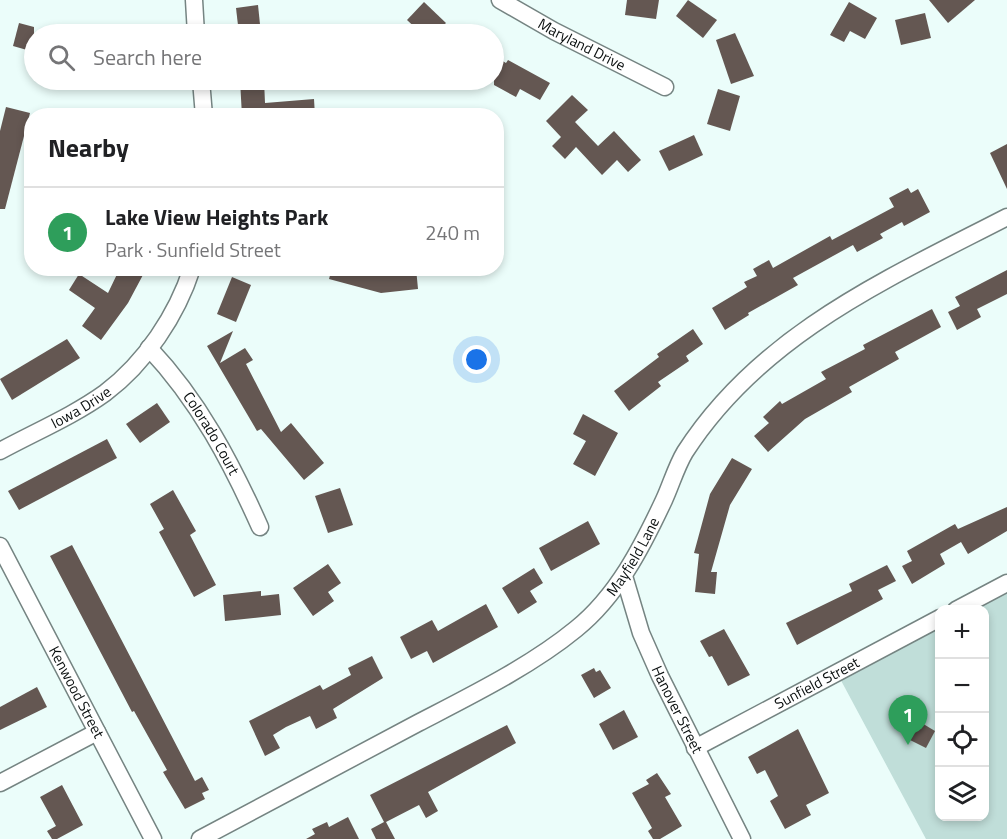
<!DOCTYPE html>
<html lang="en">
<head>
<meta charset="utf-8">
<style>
  :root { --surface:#fff; --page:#f6f6f6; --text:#202124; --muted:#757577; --line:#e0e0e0; --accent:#8b4323 }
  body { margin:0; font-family:"Titillium Web",sans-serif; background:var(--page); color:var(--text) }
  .controls { position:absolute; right:18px; bottom:18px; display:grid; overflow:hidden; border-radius:12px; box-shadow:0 3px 9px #0003 }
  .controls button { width:54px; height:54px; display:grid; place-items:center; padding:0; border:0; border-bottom:2px solid var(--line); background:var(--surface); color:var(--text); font:30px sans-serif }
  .you { position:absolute; left:477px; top:360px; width:21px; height:21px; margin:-15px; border:4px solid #fff; border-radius:50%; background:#1a73e8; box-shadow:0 0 0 9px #1a73e833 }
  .badge { display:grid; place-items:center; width:39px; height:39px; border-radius:50%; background:var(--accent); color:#fff; font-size:20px; font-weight:700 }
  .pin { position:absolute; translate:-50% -50px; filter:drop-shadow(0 2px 3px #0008) }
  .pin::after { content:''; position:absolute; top:32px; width:21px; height:18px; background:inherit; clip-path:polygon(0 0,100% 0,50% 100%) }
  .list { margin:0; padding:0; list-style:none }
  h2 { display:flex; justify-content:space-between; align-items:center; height:78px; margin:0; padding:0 24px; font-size:26px }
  h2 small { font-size:20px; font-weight:400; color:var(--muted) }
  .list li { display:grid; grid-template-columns:39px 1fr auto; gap:18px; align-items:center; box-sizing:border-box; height:90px; padding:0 24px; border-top:2px solid var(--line) }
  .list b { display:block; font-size:22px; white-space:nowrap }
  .list p { margin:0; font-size:20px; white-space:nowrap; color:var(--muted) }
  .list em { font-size:20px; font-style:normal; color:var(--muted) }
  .icon { flex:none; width:33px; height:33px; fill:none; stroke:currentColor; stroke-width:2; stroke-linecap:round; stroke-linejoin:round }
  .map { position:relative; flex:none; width:1007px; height:839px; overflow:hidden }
  .search { position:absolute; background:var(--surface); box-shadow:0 3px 9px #0003; left:24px; top:24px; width:480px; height:66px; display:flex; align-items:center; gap:15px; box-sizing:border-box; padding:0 21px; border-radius:33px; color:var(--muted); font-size:22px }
  .panel { position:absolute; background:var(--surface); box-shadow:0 3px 9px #0003; left:24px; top:108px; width:480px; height:168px; border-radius:24px }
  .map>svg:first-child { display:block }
  .green { fill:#c0ded9 }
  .building { fill:#645752 }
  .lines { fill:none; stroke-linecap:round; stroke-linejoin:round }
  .street-casing { stroke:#758482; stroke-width:19 }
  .street { stroke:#fff; stroke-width:16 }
  .labels { text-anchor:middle; stroke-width:6; stroke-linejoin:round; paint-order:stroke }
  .street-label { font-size:15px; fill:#090e0e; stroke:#fff }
</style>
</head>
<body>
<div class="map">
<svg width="1007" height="839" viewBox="0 0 1007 839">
  <rect width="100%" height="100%" fill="#ebfdfa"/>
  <path class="green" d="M1007,583V839H926L837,673L939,618L940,816H984V610L956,609Z"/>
  <g class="building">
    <path d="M627,0H659L656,19L625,15Z"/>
    <path d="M688,0L717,20L703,38L676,16Z"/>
    <path d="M929,0H975L948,23Z"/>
    <path d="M424,2L446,23L435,34H422L407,20Z"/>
    <path d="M849,2L877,18L865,39L850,31L844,42L830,35Z"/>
    <path d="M258,5L261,34H239L236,8Z"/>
    <path d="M925,13L931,38L901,45L895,20Z"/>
    <path d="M19,23L34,27V52L13,46Z"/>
    <path d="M735,33L754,76L731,84L716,40Z"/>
    <path d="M494,56L506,63L508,60L550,83L540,100L520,89L516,97L494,85Z"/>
    <path d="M240,80H264L265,103L314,99L315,116H242Z"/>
    <path d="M718,89L740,96L730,131L707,124Z"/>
    <path d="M572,95L588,110L575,122L598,146L614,131L641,160L628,172L617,160L602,175L576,147L565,159L552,146L561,137L546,121Z"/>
    <path d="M6,107L30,113L5,209H0V131Z"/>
    <path d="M694,135L703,155L669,171L659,151Z"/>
    <path d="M1007,144V189L990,153Z"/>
    <path d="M908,188L911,193L918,189L930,212L904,226L902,222L880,234L883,238L857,252L853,245L793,278L798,285L748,313L749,315L725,330L712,308L747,287L744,282L757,276L753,269L769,260L773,268L830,236L832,240L894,207L889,198Z"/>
    <path d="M120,268H135L144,273L128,303L101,340L82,326L95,308L69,290L79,274L108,293Z"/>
    <path d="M332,268L372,271L416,268L418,289L381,293L329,279Z"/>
    <path d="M1007,270V294L977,309L981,317L957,330L948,312L960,306L955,297Z"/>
    <path d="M232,277L251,285L236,322L217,314Z"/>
    <path d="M932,309L941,327L895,352L899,359L849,387L852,392L805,419L768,452L754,436L769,423L763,417L780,401L782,404L826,379L821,372L865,349L863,345Z"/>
    <path d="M693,329L703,344L686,356L689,361L658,382L661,386L629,411L614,391L659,357L657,354Z"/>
    <path d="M233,331L220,363L245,348L253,360L246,364L281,432L291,423L324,463L304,480L261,429L257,431L207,346Z"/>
    <path d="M67,339L80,358L12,400L0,379Z"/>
    <path d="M157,403L170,422L140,443L126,424Z"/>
    <path d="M583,414L618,433L595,476L573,464L586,441L573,434Z"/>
    <path d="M107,439L117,458L19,510L8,491Z"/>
    <path d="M732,458L752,469L730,505L711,572H717L715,594L695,592L699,554L694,553L710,494Z"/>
    <path d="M340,488L353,525L328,533L315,496Z"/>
    <path d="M173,490L196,531L190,535L216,585L194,597L159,532L164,529L150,504Z"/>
    <path d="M1007,507V531L968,554L961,542L940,554L945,564L912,584L902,566L912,561L907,551L955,524L958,529Z"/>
    <path d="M588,521L600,544L551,571L539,548Z"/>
    <path d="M72,545L195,781L202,777L209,790L202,793L205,799L185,809L163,772L167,770L134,711L132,712L50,556Z"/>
    <path d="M328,564L341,583L328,592L334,601L313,616L293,588Z"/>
    <path d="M887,565L896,581L878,590L883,599L797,645L786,623L852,591L849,584Z"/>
    <path d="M534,568L543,583L530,591L537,602L518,614L502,588Z"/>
    <path d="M261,591V596L279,594L281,615L225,621L223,595Z"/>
    <path d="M486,604L498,627L433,663L427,651L411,659L400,637L432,620L438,631Z"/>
    <path d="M724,629L750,675L728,686L712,656L709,657L700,641Z"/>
    <path d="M372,656L383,678L333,709L337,718L316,729L310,716L286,727L273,735L280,748L265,756L249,721L320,685L323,690L351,675L348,668Z"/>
    <path d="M594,668L596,672L600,670L611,688L594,698L581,675Z"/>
    <path d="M37,687L47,707L0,730V707Z"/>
    <path d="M624,710L638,737L613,750L599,724Z"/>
    <path d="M920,722L935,731L926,748L910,740Z"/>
    <path d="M507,725L516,743L428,792L438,811L426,818L419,805L386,822L395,839H376L371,829L384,822L370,795Z"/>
    <path d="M798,729L829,793L806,805L811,815L785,829L770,801L778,796L765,770L757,774L748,757Z"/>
    <path d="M657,773L671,794L665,797L682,826L660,839H653L648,831L652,828L632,793L649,784L646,780Z"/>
    <path d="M62,785L83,825L57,839H52L47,831L56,826L40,797Z"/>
    <path d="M348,817L359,839H306L315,834L312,829L327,822L329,827Z"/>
  </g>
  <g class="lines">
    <g class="street-casing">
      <g id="street">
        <path d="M194,0L196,34"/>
        <path id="s1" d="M500,0L554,31L665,87"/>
        <path d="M201,80L204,116"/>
        <path id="s2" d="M149,348C199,401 231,462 260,527"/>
        <path id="s3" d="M0,451C35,432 73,416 105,393C145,363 177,315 192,268"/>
        <path id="s4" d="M0,546L153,839"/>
        <path id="s5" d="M624,576L641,633L660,676L742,839"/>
        <path d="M956,610L1007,583"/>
        <path id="s6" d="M695,748L940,618"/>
        <path d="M0,783L97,732"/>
        <path id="s7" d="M200,839C273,800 345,762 418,723C470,696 531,666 576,629C617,596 642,547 664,500C671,485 676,467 685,452C761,334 887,279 1007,217"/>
      </g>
    </g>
    <use href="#street" class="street"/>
  </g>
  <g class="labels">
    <g class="street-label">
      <text dy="5" stroke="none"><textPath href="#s1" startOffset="93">Maryland Drive</textPath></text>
      <text dy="5" stroke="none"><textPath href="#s3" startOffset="92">Iowa Drive</textPath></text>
      <text dy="5" stroke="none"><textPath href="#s2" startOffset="106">Colorado Court</textPath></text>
      <text dy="5" stroke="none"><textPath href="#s7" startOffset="524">Mayfield Lane</textPath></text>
      <text dy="5" stroke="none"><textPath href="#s6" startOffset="138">Sunfield Street</textPath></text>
      <text dy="5" stroke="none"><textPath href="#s4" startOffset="165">Kenwood Street</textPath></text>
      <text dy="5" stroke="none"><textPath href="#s5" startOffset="144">Hanover Street</textPath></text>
    </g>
  </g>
</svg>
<div class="controls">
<button>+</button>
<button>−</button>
<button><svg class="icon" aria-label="locate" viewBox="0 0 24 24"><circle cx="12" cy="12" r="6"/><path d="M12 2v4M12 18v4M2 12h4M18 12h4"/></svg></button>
<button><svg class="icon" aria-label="layers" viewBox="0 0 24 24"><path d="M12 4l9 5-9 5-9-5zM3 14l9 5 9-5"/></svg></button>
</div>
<div class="you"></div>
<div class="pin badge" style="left:908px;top:745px;background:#2e9e5b">1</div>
<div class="search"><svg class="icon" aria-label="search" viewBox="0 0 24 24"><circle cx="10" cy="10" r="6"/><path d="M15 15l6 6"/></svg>Search here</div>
<section class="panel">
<h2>Nearby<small></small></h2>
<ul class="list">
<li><span class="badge" style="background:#2e9e5b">1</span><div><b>Lake View Heights Park</b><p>Park · Sunfield Street</p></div><em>240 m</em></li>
</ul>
</section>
</div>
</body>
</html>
